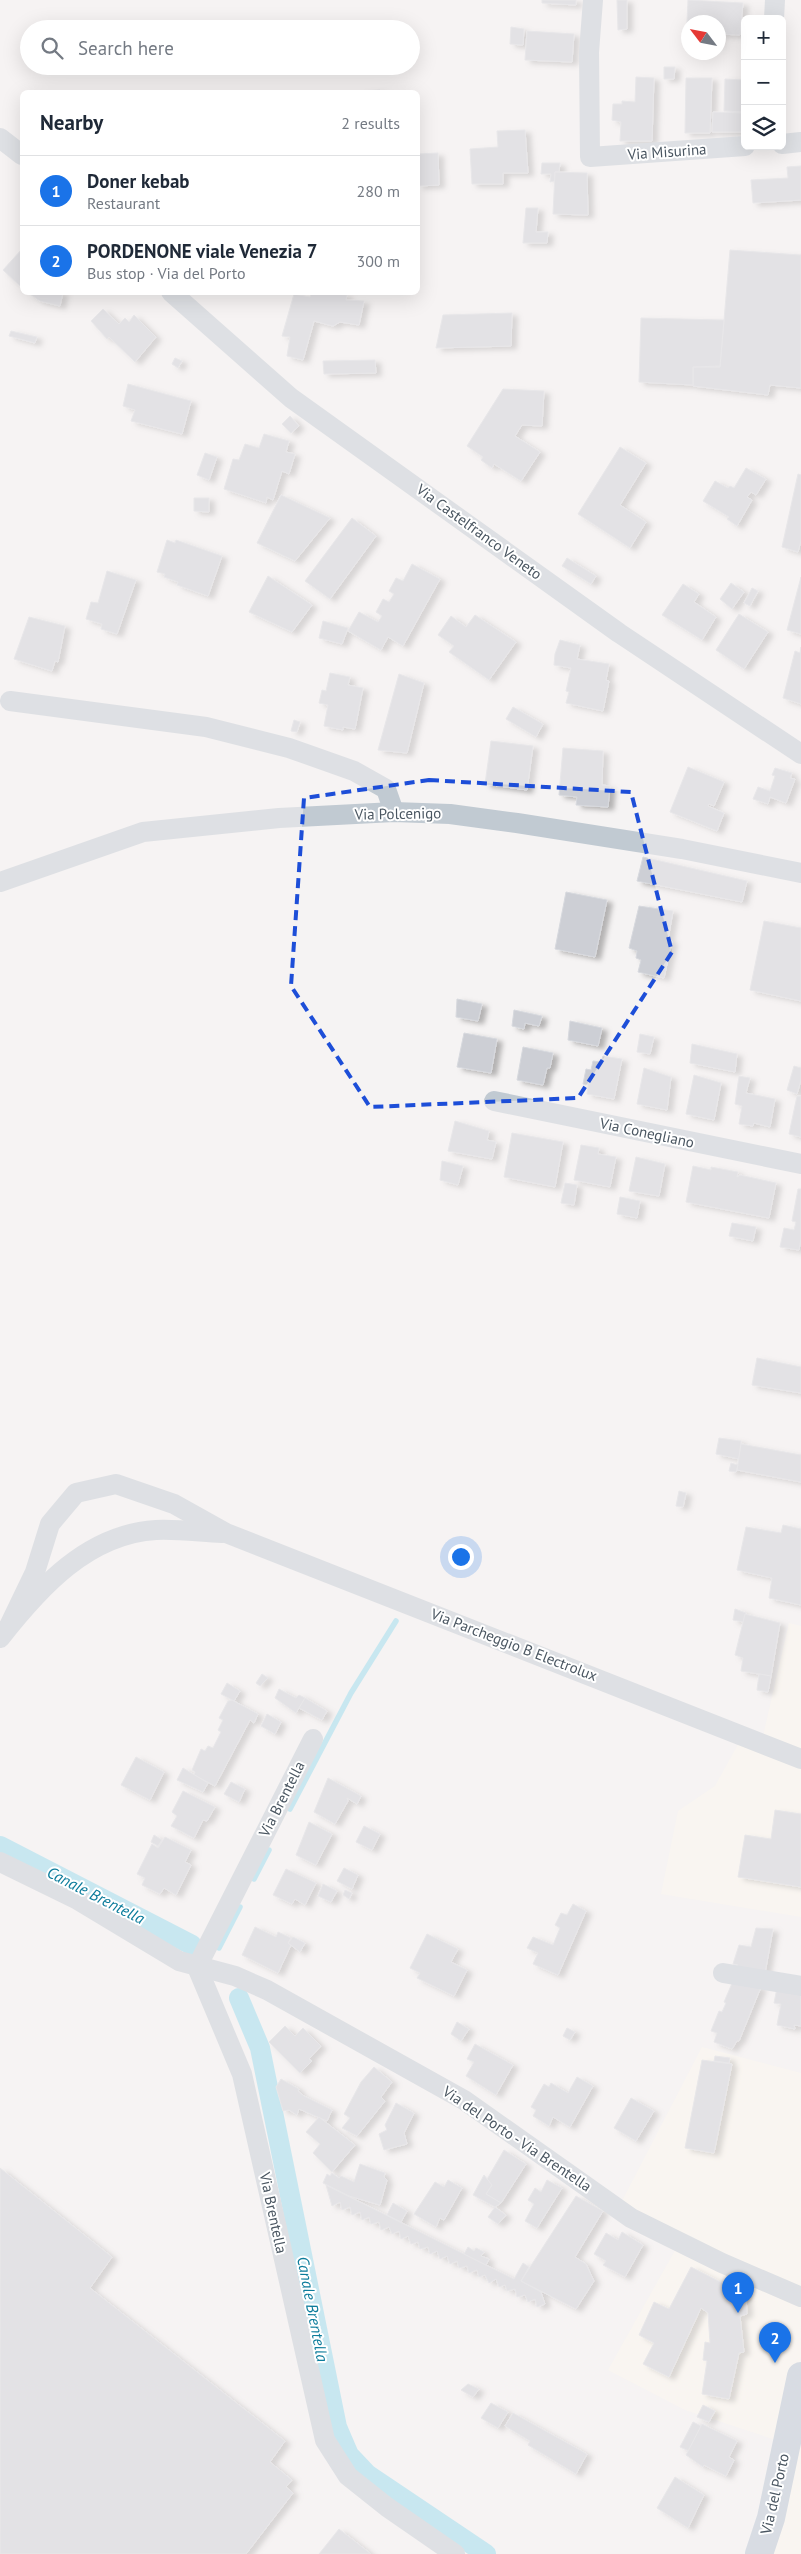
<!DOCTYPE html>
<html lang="en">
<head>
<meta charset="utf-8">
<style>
  :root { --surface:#fff; --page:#f2f2f3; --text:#1f2937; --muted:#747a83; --line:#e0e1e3; --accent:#1a73e8 }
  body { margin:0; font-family:"PT Sans",sans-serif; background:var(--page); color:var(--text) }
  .controls { position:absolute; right:15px; top:15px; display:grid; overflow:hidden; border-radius:8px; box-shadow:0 5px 20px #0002 }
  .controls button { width:45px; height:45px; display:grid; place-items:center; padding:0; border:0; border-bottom:1px solid var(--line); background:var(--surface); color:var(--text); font:25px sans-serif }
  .compass { position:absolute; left:681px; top:15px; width:45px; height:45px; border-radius:50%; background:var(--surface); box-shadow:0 5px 20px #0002; rotate:302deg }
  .you { position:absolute; left:460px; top:1556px; width:18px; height:18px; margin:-12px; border:4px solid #fff; border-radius:50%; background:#1a73e8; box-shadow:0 0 0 8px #1a73e833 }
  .badge { display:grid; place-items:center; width:32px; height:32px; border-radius:50%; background:var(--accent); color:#fff; font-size:16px; font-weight:700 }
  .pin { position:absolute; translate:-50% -41px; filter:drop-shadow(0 1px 2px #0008) }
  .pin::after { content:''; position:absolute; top:26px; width:18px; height:15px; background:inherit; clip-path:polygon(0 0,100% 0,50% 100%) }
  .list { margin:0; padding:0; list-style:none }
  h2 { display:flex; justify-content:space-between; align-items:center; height:65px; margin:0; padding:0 20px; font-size:21px }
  h2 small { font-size:16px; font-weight:400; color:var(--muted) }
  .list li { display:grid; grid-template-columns:32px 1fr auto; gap:15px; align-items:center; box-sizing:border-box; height:70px; padding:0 20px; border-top:1px solid var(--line) }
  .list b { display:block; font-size:19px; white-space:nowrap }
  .list p { margin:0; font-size:16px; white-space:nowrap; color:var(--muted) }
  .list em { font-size:16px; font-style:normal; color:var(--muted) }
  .icon { flex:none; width:28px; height:28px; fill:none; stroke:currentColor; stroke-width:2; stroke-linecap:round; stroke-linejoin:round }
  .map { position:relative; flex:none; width:801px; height:2554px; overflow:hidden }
  .search { position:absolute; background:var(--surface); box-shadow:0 5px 20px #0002; left:20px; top:20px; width:400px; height:55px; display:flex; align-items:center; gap:12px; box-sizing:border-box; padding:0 18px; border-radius:28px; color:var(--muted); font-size:19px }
  .panel { position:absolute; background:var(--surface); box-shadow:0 5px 20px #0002; left:20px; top:90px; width:400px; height:205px; border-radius:8px }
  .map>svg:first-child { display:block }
  .commercial { fill:#fdf9ef }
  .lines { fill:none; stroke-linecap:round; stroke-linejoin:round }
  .stream { stroke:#90daee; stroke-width:5.5 }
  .canal { stroke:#90daee; stroke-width:20 }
  .building { fill:#cdcfd5; stroke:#d7d9de; filter:url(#shadow) }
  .street { stroke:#c1cad2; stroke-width:20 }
  .primary { stroke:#b3c2d1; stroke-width:28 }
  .marked { fill:none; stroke:#1d4ed8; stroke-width:4; stroke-dasharray:10 6; stroke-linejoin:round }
  .labels { text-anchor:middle; stroke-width:4; stroke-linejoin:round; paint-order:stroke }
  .street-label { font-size:15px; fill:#4a5661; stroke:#fff }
  .water-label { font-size:16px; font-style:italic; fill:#0c7c9b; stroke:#fff }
</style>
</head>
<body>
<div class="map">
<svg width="801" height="2554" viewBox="0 0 801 2554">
  <defs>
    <filter id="shadow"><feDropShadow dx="5.5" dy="3" stdDeviation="2.5" flood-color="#0004"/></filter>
  </defs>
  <rect width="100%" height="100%" fill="#f5f3f3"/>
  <g class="commercial">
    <path d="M789,1623L801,1626V1917L661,1894L678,1811L715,1786L740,1741L760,1749Z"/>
    <path d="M702,2047L801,2073V2356L782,2442L685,2410L608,2370L682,2238L621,2203Z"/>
    <path d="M801,2399V2554H764Z"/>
  </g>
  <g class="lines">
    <g class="stream">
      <path d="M290,1809L351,1693L396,1621"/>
      <path d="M254,1879L269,1850"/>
      <path d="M219,1948L240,1907"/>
    </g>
    <g class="canal">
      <path d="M0,1846L192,1945"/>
      <path d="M239,1998L260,2048L337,2427L349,2455L367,2474L486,2554"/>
    </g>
  </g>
  <g class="building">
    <path d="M542,0H576V5L542,3Z"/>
    <path d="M617,0H627V29L618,30Z"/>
    <path d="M688,0L743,3L740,35L720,34L718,47V22H688V45H686Z"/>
    <path d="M511,27L524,29L523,45L510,44Z"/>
    <path d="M527,31L574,34L572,62L525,60Z"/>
    <path d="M664,67H675L674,79H664Z"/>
    <path d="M636,77L654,78L652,141H620L621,122L612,120L613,104H622V101L635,102Z"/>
    <path d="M686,78H712L710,133H685Z"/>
    <path d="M725,79L745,80V112L724,111Z"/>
    <path d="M380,90V92H362V91Z"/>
    <path d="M713,112L745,113V132H712Z"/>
    <path d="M525,130L528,173H503V184H472L470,149L498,147L497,131Z"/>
    <path d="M438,153L439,185L418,186V154Z"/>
    <path d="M542,163H560L559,172H555V181L550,182L551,174H541Z"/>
    <path d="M801,166V200L753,203L751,180L788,178L787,167Z"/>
    <path d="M555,172L587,173L588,215L553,214Z"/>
    <path d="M526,208H538L536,232H548L547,243H523Z"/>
    <path d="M22,249V288L3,270Z"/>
    <path d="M730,250L801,255V388L770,385L768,395L693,386V367H720Z"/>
    <path d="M27,292H63L60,306L40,301Z"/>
    <path d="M311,292L347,295L346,300L364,301L359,325L340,322L333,326L314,321L303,360L287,356L290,337L282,336L294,294L310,297Z"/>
    <path d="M103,309L119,324L125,318L129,322L134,315L156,337L135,362L109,337L107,339L91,321Z"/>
    <path d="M512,313L511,346L436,348L443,315Z"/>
    <path d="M641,318L724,320L720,366L693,367V385L639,382Z"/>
    <path d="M11,331L37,337L35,343L9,336Z"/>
    <path d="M175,358L182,361L178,368L172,364Z"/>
    <path d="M375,360L376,373L324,374L323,361Z"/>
    <path d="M128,384L191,401L182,434L131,421L135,410L123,406Z"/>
    <path d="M503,389L544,391L542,426L522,425L515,436L540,452L521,481L494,464L492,468L481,460L483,457L467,446Z"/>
    <path d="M290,416L299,426L291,433L282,424Z"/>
    <path d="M264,434L289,441L286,452L295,454L289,474L282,471L273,500L267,497L266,503L224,489L233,459L239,460L245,444L259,448Z"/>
    <path d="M620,447L646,463L620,505L646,522L630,548L578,514Z"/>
    <path d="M205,453L217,457L209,480L197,475Z"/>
    <path d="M746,468L766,479L756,495L751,492L747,497L752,500L737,526L727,519L729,517L703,501L715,481L728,488L730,486L734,488Z"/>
    <path d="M798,474L801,475V541L798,552L782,547Z"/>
    <path d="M281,495L330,518L295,561L257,543Z"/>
    <path d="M194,498H209V512L194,511Z"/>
    <path d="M352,518L376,536L330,599L305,581Z"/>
    <path d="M167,540L175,543L176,540L222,556L208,596L177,585L178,582L164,577L165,574L157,572Z"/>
    <path d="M567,558L596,576L591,584L562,566Z"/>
    <path d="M412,564L440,579L403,646L388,637L381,650L348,631L359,612L378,622L382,616L376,612L383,599L389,602L394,594L389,591L396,578L403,581Z"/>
    <path d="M107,571L136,580L117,634L101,629L102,624L86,619L91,602L98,603Z"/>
    <path d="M268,576L312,605L292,632L249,612Z"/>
    <path d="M801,577V634L787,630Z"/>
    <path d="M731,583L744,592L732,609L720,599Z"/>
    <path d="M683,584L699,594L694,602L716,617L702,640L662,615Z"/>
    <path d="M752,588L758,591L750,606L744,603Z"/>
    <path d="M739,614L768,632L744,669L716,650Z"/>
    <path d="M475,615L516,642L489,680L449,652L454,646L438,635L451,616L466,627Z"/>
    <path d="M29,617L65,626L58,662L55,661L52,671L14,659Z"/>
    <path d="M323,621L348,628L342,644L319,638Z"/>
    <path d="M560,640L580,645L577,659L609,664L606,680L609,681L603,711L566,703L569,692L566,691L571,668L554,665L555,654Z"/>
    <path d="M801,647V704L783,698L795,651L800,653Z"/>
    <path d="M330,673L350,677L348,685L363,688L355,729L343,727V730L324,726L328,705L319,703L322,690L326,691Z"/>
    <path d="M399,674L424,683L407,753L378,750Z"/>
    <path d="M513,707L543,724L536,737L506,719Z"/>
    <path d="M294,720L300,722L297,732L291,731Z"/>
    <path d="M491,741L533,746L527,790L485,784Z"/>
    <path d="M563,748L603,751L602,785L610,786L608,807L576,805L577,797L559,795Z"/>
    <path d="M688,767L724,782L714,806L709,804L708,806L724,813L717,831L670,812Z"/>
    <path d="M775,768L792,773L790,778L795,779L786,803L770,797L768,804L753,799L758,787L770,791L775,776L772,775Z"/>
    <path d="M643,857L747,881L742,902L637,881Z"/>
    <path d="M566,892L607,900L595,957L555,949Z"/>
    <path d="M639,906L673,911L668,940L672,941L664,978L638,972L641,960L636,958L637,951L629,948Z"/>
    <path d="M764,921L801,928V1001L750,990Z"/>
    <path d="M457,999L482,1004L478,1021L456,1017Z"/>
    <path d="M514,1010L542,1016L539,1026L525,1023L524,1029L512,1026Z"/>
    <path d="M570,1021L602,1028L598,1046L568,1040Z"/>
    <path d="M464,1033L497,1039L491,1073L457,1067Z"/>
    <path d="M640,1034L654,1037L650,1054L637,1052Z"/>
    <path d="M692,1044L737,1054L735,1072L690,1063Z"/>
    <path d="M523,1047L553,1053L550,1068H547L543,1085L517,1080Z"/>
    <path d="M603,1056L622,1059L614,1099L587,1094L588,1085L583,1084L586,1069L591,1070L593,1061L601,1062Z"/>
    <path d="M794,1066L801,1068V1080L797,1094L787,1090Z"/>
    <path d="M644,1068L671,1077L667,1110L637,1104Z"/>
    <path d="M694,1075L721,1083L714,1120L686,1114Z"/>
    <path d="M739,1076L750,1078L746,1093L775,1099L770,1127L754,1123L753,1126L739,1124L742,1106L735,1104Z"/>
    <path d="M797,1096H801V1137L789,1134Z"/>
    <path d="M455,1121L489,1131L487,1140L496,1142L492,1159L448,1151Z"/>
    <path d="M512,1133L563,1142L555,1187L504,1177Z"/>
    <path d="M581,1145L599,1148L598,1154L616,1157L610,1187L574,1180Z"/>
    <path d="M636,1157L665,1164L659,1196L629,1191Z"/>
    <path d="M442,1161L463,1166L458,1185L440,1180Z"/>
    <path d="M693,1166L711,1170V1167L738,1172L737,1177L740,1175L776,1183L769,1218L686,1202Z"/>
    <path d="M565,1183L577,1185L574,1205L561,1203Z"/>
    <path d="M798,1189H801V1239L799,1250L780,1247L784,1228L794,1230L796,1222L792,1221Z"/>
    <path d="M620,1197L640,1201L637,1218L617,1214Z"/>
    <path d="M732,1223L756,1227L753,1241L729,1236Z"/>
    <path d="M757,1358L801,1367V1393L752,1385Z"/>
    <path d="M719,1438L741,1441L739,1459L716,1454Z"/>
    <path d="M741,1444L801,1455V1482L737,1470Z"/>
    <path d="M731,1463L738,1465L736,1472L729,1471Z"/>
    <path d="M679,1491L686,1493L683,1507L676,1506Z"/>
    <path d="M783,1525L801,1529V1605L769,1598L772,1578L737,1570L746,1527L781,1533Z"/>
    <path d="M735,1609L746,1613L743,1622L733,1620Z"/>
    <path d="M745,1614L780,1623L771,1676L741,1671L743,1658L735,1655Z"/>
    <path d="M262,1674L268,1678L260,1686L256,1683Z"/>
    <path d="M759,1674L771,1676L768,1692L757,1690Z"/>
    <path d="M227,1683L240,1691L234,1701L221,1694Z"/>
    <path d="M279,1689L296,1698L299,1695L305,1698L296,1713L275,1698Z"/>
    <path d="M305,1698L327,1711L322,1720L299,1708Z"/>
    <path d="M232,1700L258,1714L254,1723L250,1720L215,1786L194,1775L195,1772L192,1770L201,1749L205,1751L208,1746L213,1748L221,1732L218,1730L223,1720L219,1718L228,1701Z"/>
    <path d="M267,1714L281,1722L275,1734L261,1726Z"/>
    <path d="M136,1757L164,1772L150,1800L121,1785Z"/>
    <path d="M183,1768L208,1783L203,1792L177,1780Z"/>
    <path d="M328,1778L361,1796L357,1804L347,1798L348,1801L335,1824L314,1812Z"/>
    <path d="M231,1782L245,1789L239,1802L224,1794Z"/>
    <path d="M183,1791L215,1807L207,1821L203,1820L194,1838L171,1826L177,1816L172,1812Z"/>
    <path d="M775,1810L801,1814V1887L738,1877L745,1835L771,1839Z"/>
    <path d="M309,1822L332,1834L316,1865L296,1855Z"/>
    <path d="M364,1826L380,1834L372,1850L356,1842Z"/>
    <path d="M154,1835L162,1840L158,1846L151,1842Z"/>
    <path d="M165,1837L191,1850L185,1862L191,1865L176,1895L164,1888L160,1894L142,1885L145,1878L137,1874L152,1844L158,1848Z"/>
    <path d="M344,1868L358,1875L352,1889L337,1881Z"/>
    <path d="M286,1869L316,1883L305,1905L295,1899L292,1904L273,1895Z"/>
    <path d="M323,1884L337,1891L331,1902L318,1896Z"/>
    <path d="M345,1890L352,1893L349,1899L343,1895Z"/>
    <path d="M573,1904L586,1911L558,1975L533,1964L538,1953L527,1948L533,1937L553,1945L560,1928L555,1925L561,1913L567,1915Z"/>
    <path d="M255,1927L276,1937L278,1932L291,1938L288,1943L291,1945L278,1973L242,1955Z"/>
    <path d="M756,1928L773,1929L765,1973L737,1967L738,1965L733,1964L739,1945L751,1947Z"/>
    <path d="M427,1934L458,1949L451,1962L467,1970L454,1996L417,1978L420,1973L410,1968Z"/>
    <path d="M293,1937L305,1943L300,1952L288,1943Z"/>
    <path d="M733,1981L761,1987L739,2041H737L732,2049L714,2042L717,2033L711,2031L719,2011L722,2012L726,2003L724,2002Z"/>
    <path d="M777,1988L801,1992V2026L794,2025L795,2029L777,2025L781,2004L774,2003Z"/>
    <path d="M457,2022L469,2029L461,2041L451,2034Z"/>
    <path d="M285,2026L295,2036L303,2028L321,2046L309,2059L312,2061L300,2073L269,2042Z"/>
    <path d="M567,2028L575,2032L570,2040L563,2036Z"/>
    <path d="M475,2044L513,2065L496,2095L466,2076L474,2062L467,2059Z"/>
    <path d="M715,2056L730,2058L729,2063L714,2061Z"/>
    <path d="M702,2060L732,2064L714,2153L685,2148Z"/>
    <path d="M374,2067L392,2082L381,2097L385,2101L357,2136L342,2128L350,2118L344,2114L361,2082Z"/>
    <path d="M577,2077L593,2086L570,2127L553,2117L549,2126L533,2116L536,2110L531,2107L544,2084L549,2087L551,2083L568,2093Z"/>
    <path d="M281,2079L299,2089L298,2091L304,2096L332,2110L327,2121L299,2109L297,2115L289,2110L283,2111L276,2087Z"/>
    <path d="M631,2098L654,2111L636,2141L614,2128Z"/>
    <path d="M396,2103L414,2113L404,2133L407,2144L384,2150L379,2134L387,2130L385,2125Z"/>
    <path d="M319,2117L355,2145L332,2172L313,2153L320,2144L306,2132Z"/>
    <path d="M504,2150L526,2164L501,2203L486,2194L492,2185L486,2181Z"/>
    <path d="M360,2164L385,2173L384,2177L387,2180L380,2205L349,2196L323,2183L327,2174L330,2176L332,2173L339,2178L341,2176L354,2182Z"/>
    <path d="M0,2168L112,2257L90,2288L285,2441L270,2462L292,2480L286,2487L293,2493L246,2554H0Z"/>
    <path d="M484,2175L492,2185L486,2194L501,2203L495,2207L506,2215L498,2224L488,2217L495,2207L473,2195Z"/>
    <path d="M448,2180L462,2188L444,2220L440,2218L436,2227L414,2214L435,2182L444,2187Z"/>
    <path d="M547,2180L562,2188L537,2228L525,2221L534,2204L528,2200L535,2188L541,2192Z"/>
    <path d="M326,2185L514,2279L523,2263L529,2267L521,2281L541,2292L545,2304L537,2307L535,2299L528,2302L525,2295L517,2297L515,2289L507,2291L505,2285L499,2287L496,2279L489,2283L485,2275L479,2277L477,2270L469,2273L467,2266L459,2268L457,2261L450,2264L447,2256L440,2259L437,2251L430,2254L428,2247L420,2249L418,2242L411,2244L408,2236L401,2239L399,2231L392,2234L389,2227L381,2230L379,2222L371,2224L369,2217L362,2220L360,2212L352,2215L350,2207L342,2210L340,2202L332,2206Z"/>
    <path d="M576,2196L603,2211L575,2257L586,2264L594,2281L576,2309L521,2281Z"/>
    <path d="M393,2203L407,2211L401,2222L387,2215Z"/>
    <path d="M622,2232L643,2245L625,2277L603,2265L606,2261L594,2254L606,2233L618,2240Z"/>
    <path d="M468,2247L474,2251L476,2248L484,2252L481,2256L489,2259L486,2265L464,2254Z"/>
    <path d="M691,2267L746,2295L747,2314L740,2316L744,2352L739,2353L729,2399L702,2394L707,2361L703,2360L705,2342L710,2343L708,2313L701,2308L669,2377L643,2364L654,2343L639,2335L654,2302L669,2309Z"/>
    <path d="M468,2384L479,2389L473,2397L461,2390Z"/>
    <path d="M491,2403L508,2412L498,2428L481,2418Z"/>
    <path d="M703,2405L715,2411L709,2422L697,2417Z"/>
    <path d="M513,2413L587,2454L576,2474L528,2445L530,2441L505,2426Z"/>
    <path d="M693,2422L701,2426L689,2451L680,2447Z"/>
    <path d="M702,2424L737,2441L729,2457L734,2460L726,2476L704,2465L703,2467L686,2455Z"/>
    <path d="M675,2477L704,2495L688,2528L657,2508Z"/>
    <path d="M339,2529L352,2539L371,2554H319Z"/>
  </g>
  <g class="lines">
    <g class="street">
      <path d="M593,0L589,52L590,157L745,146"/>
      <path d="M774,19L775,0"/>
      <path d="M0,138L22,155"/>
      <path d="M782,144L801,142"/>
      <path d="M171,292L291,398L619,633L801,754"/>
      <path d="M10,701L206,727L289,748L354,771L386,789L394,812"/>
      <path d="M0,882L143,832L279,818L394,812L450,814L517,823L682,849L801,873"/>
      <path d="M494,1101L801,1164"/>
      <path d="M9,1626L35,1572L50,1524L76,1493L116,1484L174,1504L226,1533L801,1759"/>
      <path d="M0,1638C40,1587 88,1534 156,1530C178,1529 200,1532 222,1533"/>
      <path d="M313,1739L197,1967L242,2074L325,2440L348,2476L387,2507L455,2554"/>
      <path d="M0,1862L76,1899L179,1961L235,1976L267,1990L464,2100L631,2218L722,2263L801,2297"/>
      <path d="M723,1973L801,1986"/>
    </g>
    <path class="primary" d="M759,2554L771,2518L801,2376"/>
  </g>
  <path d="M0 0H801V2554H0ZM429,780L631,792L672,952L578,1098L370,1107L291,986L304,798Z" fill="#f5f3f3" fill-opacity=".55" fill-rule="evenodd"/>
  <path class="marked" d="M429,780L631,792L672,952L578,1098L370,1107L291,986L304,798Z"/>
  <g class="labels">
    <g class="street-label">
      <text transform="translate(667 152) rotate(-4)" y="5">Via Misurina</text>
      <text transform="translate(479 532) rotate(36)" y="5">Via Castelfranco Veneto</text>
      <text transform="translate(398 814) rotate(-1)" y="5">Via Polcenigo</text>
      <text transform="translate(647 1133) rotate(12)" y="5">Via Conegliano</text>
      <text transform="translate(514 1645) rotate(21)" y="5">Via Parcheggio B Electrolux</text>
      <text transform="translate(282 1799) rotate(-63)" y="5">Via Brentella</text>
      <text transform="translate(517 2139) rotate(34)" y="5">Via del Porto - Via Brentella</text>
      <text transform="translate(273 2213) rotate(78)" y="5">Via Brentella</text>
      <text transform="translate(775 2494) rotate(-77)" y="5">Via del Porto</text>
    </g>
    <g class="water-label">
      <text transform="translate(96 1895) rotate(27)" y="6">Canale Brentella</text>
      <text transform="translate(313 2309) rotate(79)" y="6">Canale Brentella</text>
    </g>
  </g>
</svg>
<div class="controls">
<button>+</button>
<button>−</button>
<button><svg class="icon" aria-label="layers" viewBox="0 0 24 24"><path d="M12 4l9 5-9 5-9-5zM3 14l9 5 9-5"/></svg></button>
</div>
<svg class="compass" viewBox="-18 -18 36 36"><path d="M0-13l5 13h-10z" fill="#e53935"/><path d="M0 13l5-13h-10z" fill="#747a83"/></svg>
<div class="you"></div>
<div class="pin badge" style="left:738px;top:2313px">1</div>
<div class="pin badge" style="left:775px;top:2363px">2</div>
<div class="search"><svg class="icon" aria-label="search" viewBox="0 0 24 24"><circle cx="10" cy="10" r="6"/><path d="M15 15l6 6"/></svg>Search here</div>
<section class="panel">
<h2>Nearby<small>2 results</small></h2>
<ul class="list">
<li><span class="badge">1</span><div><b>Doner kebab</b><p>Restaurant</p></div><em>280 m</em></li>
<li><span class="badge">2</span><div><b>PORDENONE viale Venezia 7</b><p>Bus stop · Via del Porto</p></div><em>300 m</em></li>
</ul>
</section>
</div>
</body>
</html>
